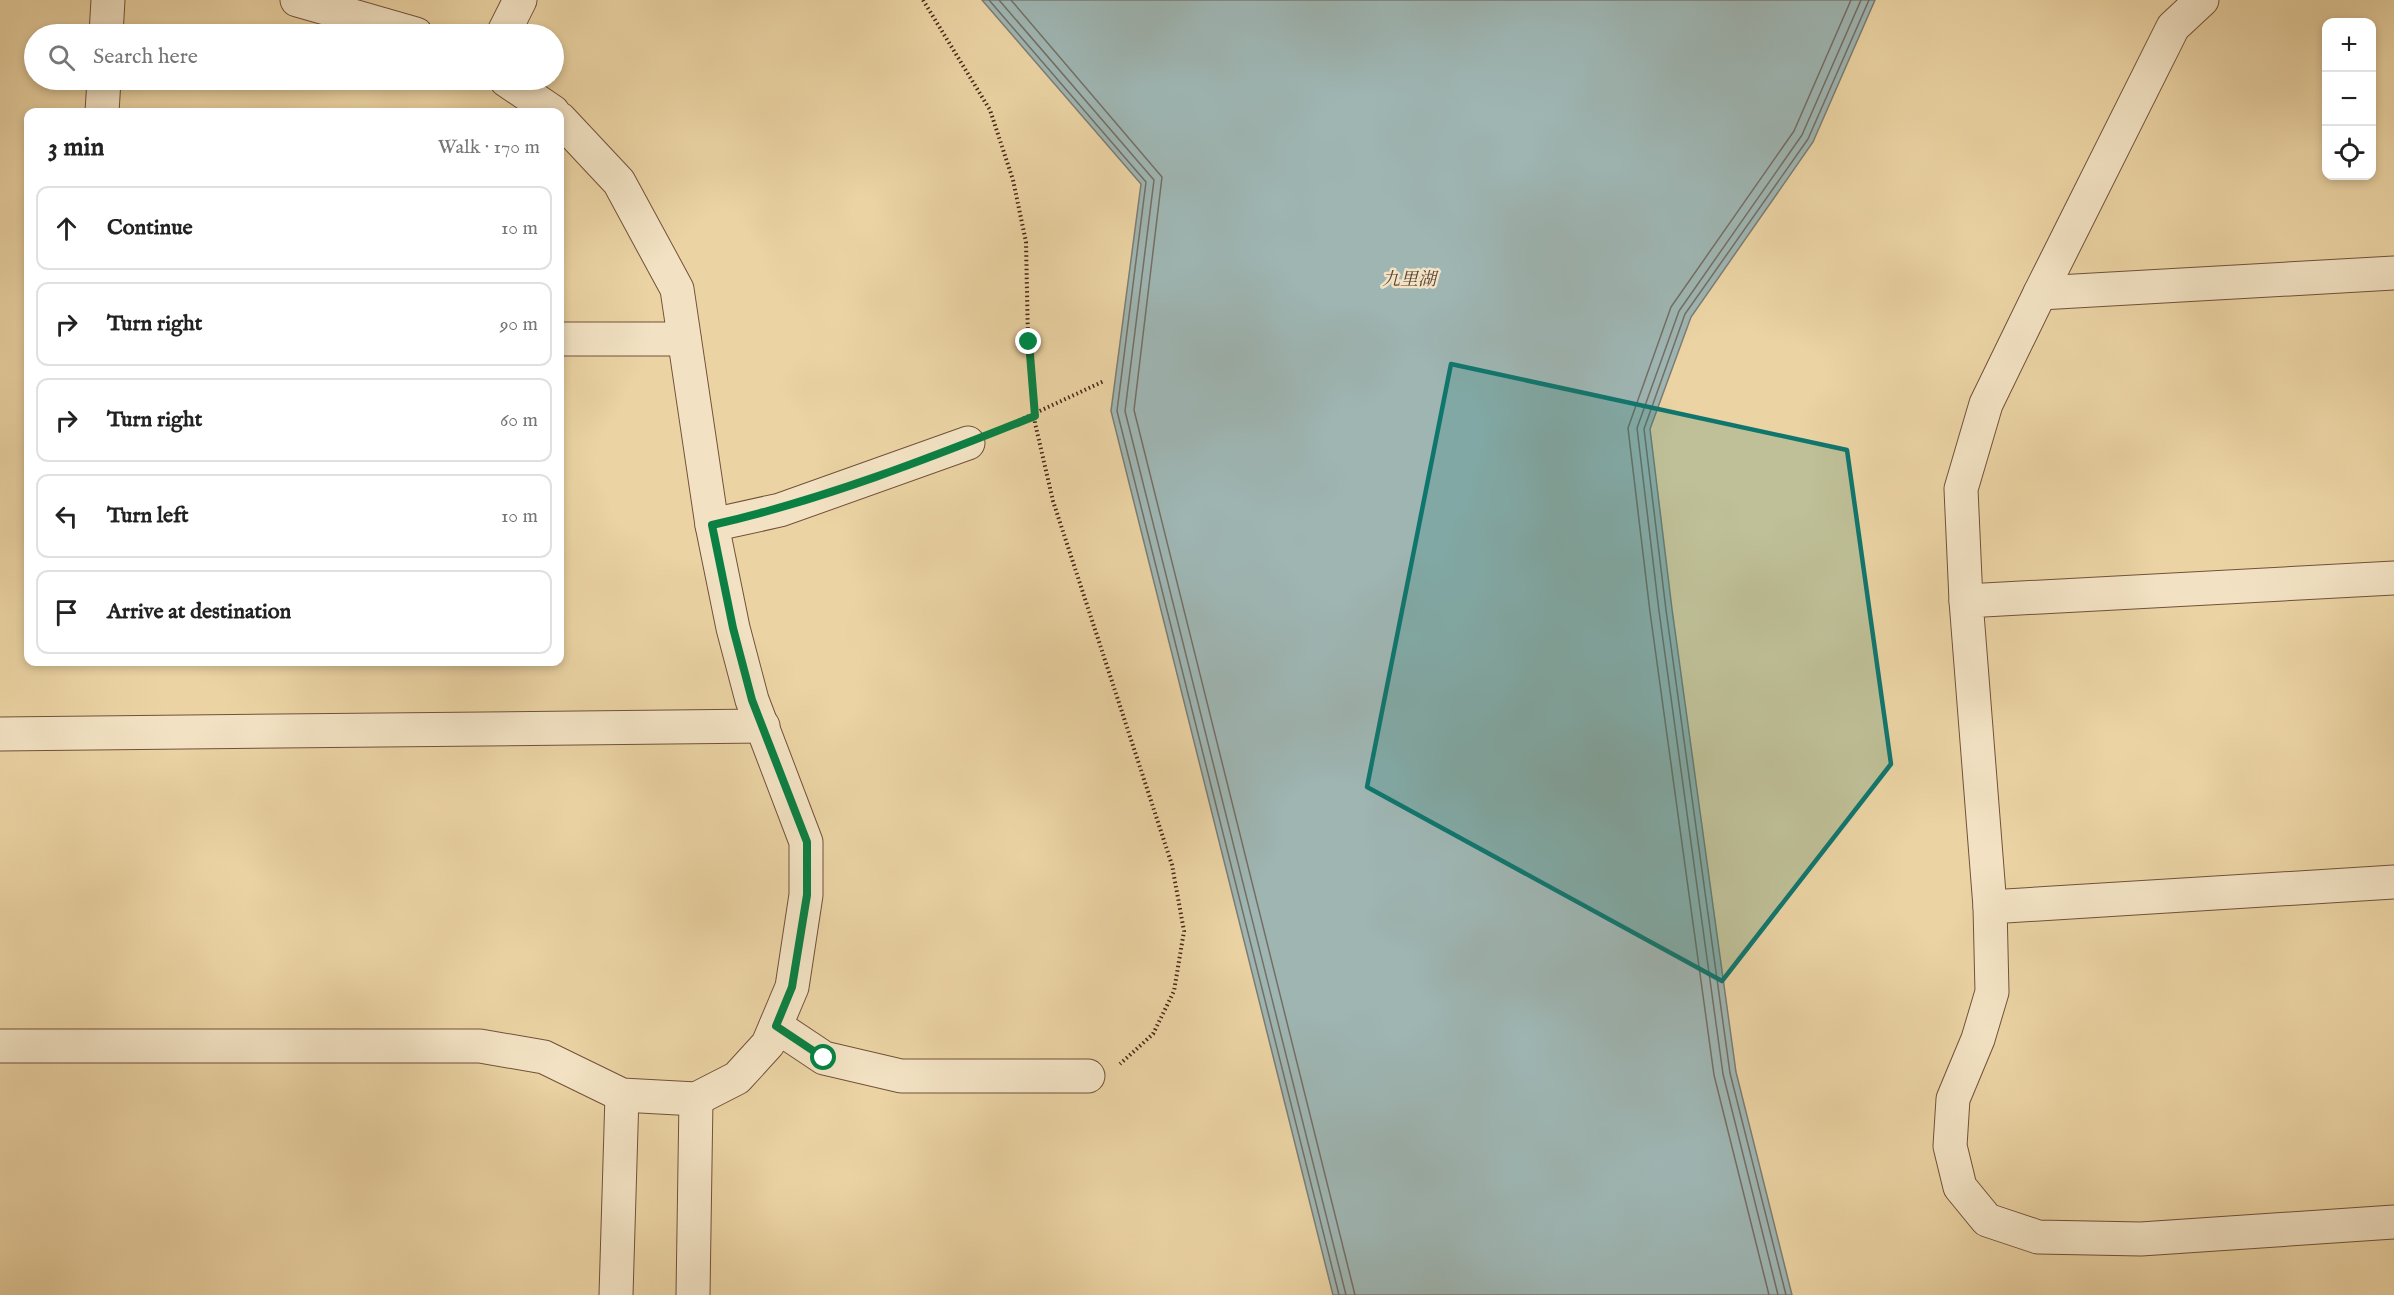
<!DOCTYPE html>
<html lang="en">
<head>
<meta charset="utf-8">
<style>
  :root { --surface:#fff; --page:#f2f2f2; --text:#222; --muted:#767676; --line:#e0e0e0 }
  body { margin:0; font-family:"IM FELL English","Noto Serif SC",serif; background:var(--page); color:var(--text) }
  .controls { position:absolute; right:18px; top:18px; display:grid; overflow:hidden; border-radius:12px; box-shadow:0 3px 9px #0003 }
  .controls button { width:54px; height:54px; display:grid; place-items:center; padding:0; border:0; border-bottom:2px solid var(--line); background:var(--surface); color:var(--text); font:30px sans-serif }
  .stop { position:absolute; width:18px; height:18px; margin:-14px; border:4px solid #0b8043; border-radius:50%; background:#fff }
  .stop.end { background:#0b8043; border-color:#fff; box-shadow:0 2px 6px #0008 }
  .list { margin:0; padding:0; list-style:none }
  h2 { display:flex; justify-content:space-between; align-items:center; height:78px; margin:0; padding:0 24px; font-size:26px }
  h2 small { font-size:20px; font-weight:400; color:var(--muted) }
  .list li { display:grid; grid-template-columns:39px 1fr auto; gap:18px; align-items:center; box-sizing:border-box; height:84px; margin:0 12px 12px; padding:0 12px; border:2px solid var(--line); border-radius:12px }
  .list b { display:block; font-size:22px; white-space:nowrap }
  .list em { font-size:20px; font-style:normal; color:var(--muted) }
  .icon { flex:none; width:33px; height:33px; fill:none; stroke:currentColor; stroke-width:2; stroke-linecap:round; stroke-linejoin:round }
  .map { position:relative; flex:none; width:2394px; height:1295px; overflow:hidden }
  .search { position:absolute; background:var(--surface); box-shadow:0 3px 9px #0003; left:24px; top:24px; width:540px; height:66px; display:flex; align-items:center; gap:15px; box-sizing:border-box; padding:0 21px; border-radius:33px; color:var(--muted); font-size:22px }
  .panel { position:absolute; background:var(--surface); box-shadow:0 3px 9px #0003; left:24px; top:108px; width:540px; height:558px; border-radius:12px }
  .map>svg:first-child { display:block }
  .water { fill:#9eb5b2; stroke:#7c7c74; stroke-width:1.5 }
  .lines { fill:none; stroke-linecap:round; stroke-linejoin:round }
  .shore { stroke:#746e64; stroke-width:1.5 }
  .street-casing { stroke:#72513a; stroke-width:35 }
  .path { stroke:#4a2617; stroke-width:4; stroke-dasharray:1.5 3; stroke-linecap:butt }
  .street { stroke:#f2e2c3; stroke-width:33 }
  .route { stroke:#0b8043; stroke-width:8 }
  .marked { fill:#0f766e; fill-opacity:0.2; stroke:#0f766e; stroke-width:4.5; stroke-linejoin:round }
  .labels { text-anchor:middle; stroke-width:5; stroke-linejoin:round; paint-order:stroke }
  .water-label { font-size:18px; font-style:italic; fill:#5b4336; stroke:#f2e2c3 }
</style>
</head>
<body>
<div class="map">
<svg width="2394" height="1295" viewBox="0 0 2394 1295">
  <rect width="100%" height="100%" fill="#ebd3a3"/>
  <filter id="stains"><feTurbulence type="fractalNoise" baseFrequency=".00333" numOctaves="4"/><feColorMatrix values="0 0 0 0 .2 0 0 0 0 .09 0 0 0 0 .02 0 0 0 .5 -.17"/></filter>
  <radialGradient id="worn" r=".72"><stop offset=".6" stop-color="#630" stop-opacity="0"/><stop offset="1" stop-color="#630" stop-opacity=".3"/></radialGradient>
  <path class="water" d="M982,0H1875L1813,142L1691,317L1650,429L1672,609L1736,1072L1792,1295H1333L1111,411L1141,184Z"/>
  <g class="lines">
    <g class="shore">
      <path d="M989,0L1146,182L1117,411L1339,1295"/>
      <path d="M999,0L1154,180L1125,411L1346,1295"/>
      <path d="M1011,0L1162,177L1134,410L1355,1295"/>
      <path d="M1769,1295L1714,1075L1650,612L1628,428L1671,307L1794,131L1851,0"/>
      <path d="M1778,1295L1723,1074L1659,611L1637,428L1679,311L1802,135L1861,0"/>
      <path d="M1786,1295L1730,1073L1666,610L1644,429L1685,314L1808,139L1869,0"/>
    </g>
    <g class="street-casing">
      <g id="street">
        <path d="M297,0L416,34"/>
        <path d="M106,34L108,0"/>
        <path d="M503,34L520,0"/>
        <path d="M506,80L553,112"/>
        <path d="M102,112L104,80"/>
        <path d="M2040,293L2173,27L2202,0"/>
        <path d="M560,339H684"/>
        <path d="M712,525L780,510L968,443"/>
        <path d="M2394,578L1966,601L1990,907L2394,882"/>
        <path d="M1966,601L1961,489L1986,404L2040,293L2394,273"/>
        <path d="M0,734L763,726"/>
        <path d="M1990,907L1992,992L1978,1039L1953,1099L1950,1146L1960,1187L1987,1220L2038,1237L2141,1239L2394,1222"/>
        <path d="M776,1026L824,1058L901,1076H1088"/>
        <path d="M0,1046H480L544,1057L622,1095L696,1099L737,1078L768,1044L792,987L806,895V842L752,700L733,628L712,525L677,289L619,182L560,119"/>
        <path d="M616,1295L622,1095"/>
        <path d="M693,1295L696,1099"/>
      </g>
    </g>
    <g class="path">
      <path d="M923,0L990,110L1013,180L1026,242L1028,342L1035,423L1053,501L1172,865L1184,931L1174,991L1153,1034L1120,1064"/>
      <path d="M999,430L1104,381"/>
    </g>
    <use href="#street" class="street"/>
  </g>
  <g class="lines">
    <path class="route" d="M824,1058L776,1026L792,987L807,895V842L752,700L733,628L712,525C823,500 930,458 1035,416L1029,342"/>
  </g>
  <path class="marked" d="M1451,364L1847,450L1891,764L1722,981L1367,787Z"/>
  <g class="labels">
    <g class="water-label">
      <text x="1409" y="285">九里湖</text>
    </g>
  </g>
  <rect width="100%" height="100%" filter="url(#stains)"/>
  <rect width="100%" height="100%" fill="url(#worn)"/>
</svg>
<div class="controls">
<button>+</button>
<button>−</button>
<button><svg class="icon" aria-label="locate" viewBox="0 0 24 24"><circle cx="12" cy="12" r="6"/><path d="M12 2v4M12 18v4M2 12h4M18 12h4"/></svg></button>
</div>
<div class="stop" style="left:824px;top:1058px"></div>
<div class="stop end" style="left:1029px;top:342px"></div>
<div class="search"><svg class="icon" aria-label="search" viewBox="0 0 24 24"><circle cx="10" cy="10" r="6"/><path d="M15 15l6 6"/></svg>Search here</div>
<section class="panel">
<h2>3 min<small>Walk · 170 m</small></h2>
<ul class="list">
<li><svg class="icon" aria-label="ahead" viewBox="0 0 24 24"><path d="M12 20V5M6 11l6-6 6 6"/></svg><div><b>Continue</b></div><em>10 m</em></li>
<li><svg class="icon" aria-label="right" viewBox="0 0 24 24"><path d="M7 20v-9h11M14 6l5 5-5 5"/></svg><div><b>Turn right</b></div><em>90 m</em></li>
<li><svg class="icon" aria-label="right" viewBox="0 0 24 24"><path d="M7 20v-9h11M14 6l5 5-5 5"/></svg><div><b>Turn right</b></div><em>60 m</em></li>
<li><svg class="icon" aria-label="left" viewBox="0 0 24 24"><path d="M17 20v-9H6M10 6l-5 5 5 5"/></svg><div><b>Turn left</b></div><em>10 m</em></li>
<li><svg class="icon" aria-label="arrive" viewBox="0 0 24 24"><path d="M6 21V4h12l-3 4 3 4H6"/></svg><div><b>Arrive at destination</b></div></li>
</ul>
</section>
</div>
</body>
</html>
